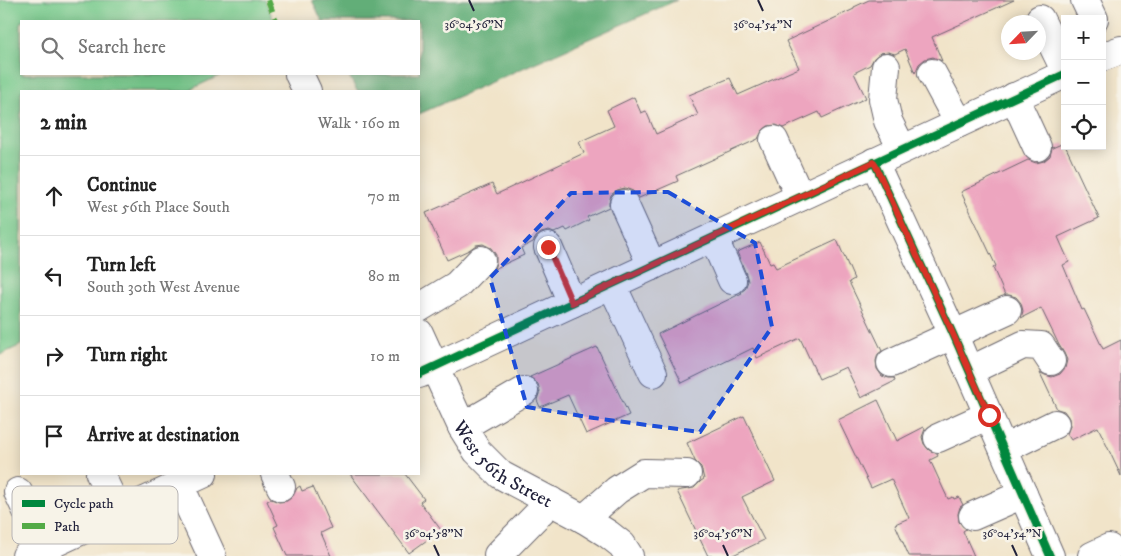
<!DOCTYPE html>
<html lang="en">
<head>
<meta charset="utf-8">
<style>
  :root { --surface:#fff; --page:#f6f6f6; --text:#222; --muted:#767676; --line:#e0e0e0 }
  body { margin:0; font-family:"IM FELL DW Pica",serif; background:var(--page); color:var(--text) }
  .controls { position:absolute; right:15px; top:15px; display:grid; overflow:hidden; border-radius:0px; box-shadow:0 2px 12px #0003 }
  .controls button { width:45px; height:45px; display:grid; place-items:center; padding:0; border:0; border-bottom:1px solid var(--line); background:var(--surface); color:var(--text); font:25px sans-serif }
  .compass { position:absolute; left:1001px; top:15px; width:45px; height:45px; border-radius:50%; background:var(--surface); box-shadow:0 2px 12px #0003; rotate:245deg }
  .stop { position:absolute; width:15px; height:15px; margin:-11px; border:4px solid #d93025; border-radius:50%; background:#fff }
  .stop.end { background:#d93025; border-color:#fff; box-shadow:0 1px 5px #0008 }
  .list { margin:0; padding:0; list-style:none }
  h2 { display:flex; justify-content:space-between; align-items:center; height:65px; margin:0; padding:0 20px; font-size:21px }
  h2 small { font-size:16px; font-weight:400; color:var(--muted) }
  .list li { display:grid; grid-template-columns:32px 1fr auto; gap:15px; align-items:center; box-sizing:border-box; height:80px; padding:0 20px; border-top:1px solid var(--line) }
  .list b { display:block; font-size:19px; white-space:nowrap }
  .list p { margin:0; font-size:16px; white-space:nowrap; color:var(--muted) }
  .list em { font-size:16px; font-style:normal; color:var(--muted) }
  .icon { flex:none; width:28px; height:28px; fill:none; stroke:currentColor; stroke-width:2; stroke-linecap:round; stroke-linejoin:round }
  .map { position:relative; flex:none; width:1121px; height:556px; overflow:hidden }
  .search { position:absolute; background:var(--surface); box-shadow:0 2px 12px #0003; left:20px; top:20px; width:400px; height:55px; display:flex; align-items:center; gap:12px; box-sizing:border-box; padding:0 18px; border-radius:0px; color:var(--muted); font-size:19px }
  .panel { position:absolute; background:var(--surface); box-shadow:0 2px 12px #0003; left:20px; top:90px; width:400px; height:385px; border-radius:0px }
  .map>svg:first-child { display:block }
  .green { fill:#78ca8d; stroke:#4d7664 }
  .forest { fill:#62ae78; stroke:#42685a }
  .building { fill:#eda5bf }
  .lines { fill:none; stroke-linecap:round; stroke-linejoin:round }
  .minor-casing { stroke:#6a666d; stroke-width:30 }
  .minor { stroke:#fff; stroke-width:28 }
  .quiet { stroke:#53aa46; stroke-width:6; stroke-dasharray:12 6; stroke-linecap:butt }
  .cycleway-casing { stroke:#f7f3e8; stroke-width:11 }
  .cycleway { stroke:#00873e; stroke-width:8 }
  .route { stroke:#d93025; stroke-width:6 }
  .marked { fill:#1d4ed8; fill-opacity:0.2; stroke:#1d4ed8; stroke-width:4; stroke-dasharray:10 6; stroke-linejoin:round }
  .ticks { fill:none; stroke:#22223b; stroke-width:2 }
  .labels { text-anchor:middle; stroke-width:5; stroke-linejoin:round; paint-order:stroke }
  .street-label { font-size:19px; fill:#22223b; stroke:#f7f3e8 }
  .key { fill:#f7f3e8; stroke:#b7b4b4; stroke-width:1 }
  .key-label { font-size:14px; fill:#22223b }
  .ticks-label { font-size:12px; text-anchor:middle; fill:#22223b; stroke:#f7f3e8; stroke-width:5; stroke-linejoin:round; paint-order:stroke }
</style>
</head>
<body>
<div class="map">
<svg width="1121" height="556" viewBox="0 0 1121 556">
  <rect width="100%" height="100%" fill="#f7f3e8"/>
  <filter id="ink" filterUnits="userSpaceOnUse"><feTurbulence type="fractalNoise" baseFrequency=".02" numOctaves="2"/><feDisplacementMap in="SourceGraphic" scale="10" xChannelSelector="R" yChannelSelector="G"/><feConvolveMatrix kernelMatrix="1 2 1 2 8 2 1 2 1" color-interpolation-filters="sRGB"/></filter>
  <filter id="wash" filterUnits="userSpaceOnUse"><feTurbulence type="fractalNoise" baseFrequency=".0096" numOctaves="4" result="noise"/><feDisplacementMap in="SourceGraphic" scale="20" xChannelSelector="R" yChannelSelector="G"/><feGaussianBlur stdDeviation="1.12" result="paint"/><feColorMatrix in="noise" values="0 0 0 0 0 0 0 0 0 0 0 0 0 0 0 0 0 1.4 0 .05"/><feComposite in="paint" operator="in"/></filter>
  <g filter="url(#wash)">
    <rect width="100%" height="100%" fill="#f1e4c9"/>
    <path class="green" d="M0,0H265L274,21H21V74H223L187,91H21V345L0,355Z"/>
    <path class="forest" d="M312,0H677L419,114V91H357L348,74H419V21H322Z"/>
    <g id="blocks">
      <g class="building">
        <path d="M869,0H1014L932,37L942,61L933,57L925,59L919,64L915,73L905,49L895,54L888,52L880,53L874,58L870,65L854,73L866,98L822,118L819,112L783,128L776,125L768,126L762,131L758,139L676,176L678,181L639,198L633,191L625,188L617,190L611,195L609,202V207L587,217L589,220L567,231L565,228L554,233L549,231L541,233L536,237L533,242L521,248L524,255L494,269L496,263V255L491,248L483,244L476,245L469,250L447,260L426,213L492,184L497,194L584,153L579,142L614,126L607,110L634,97L641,113L646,111L656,134L698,115L689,95L730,78L738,95L799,68L786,41L854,9V7Z"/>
        <path d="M1064,143L1099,218L1058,237L1069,262L1063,265L1082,310L1084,309L1103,349L1121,340V476L1098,427L1071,440L1067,434L1070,426L1069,418L1064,411L1057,409L1040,373H1041L1045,375L1052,377L1060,374L1065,368L1067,360L1064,353L1059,345L1041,308L1021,318L1023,311L1021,303L1016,297L1009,295H1005L993,268L996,266L961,192L1028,160L1036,163L1044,161L1050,156L1052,148Z"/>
        <path d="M837,240L854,279L849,282L882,351L878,354L876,361L877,369L882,376L889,378H894L895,381L861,398L846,367L819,379L800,338L757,358L753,348L682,383L658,334L742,293L741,292L745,289L748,281L746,274L737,252L760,242L770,264L773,263L776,268Z"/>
        <path d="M597,347L629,415L586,434L568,395L540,407L537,400L540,391L538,384L530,377Z"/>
        <path d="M878,400L897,441L924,427L925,429L922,437L924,444L929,450L937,454L938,456L930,460L948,499L953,497L954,499L959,497L963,505L960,507L958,514L959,522L966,529L963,531L974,556H909L895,524L909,518L891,479L871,488L838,420Z"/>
        <path d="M744,416L775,481L742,497L764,540L731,556H708L677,491L682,490L694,488L701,481L704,479L701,467L695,461L687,443Z"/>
        <path d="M350,474H405L424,499L420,502L441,530L409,553Z"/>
        <path d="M300,486L302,491L313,487L331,528L321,533L331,556H287L274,527L278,525L267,501L271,499L279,502L287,501L293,496L297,488Z"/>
      </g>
    </g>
  </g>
  <g filter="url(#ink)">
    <use href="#blocks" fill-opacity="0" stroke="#6a666d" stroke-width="1"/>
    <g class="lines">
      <g class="minor-casing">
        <g id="minor">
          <path d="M1085,0L1094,19"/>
          <path d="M1040,19L1065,70"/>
          <path d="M1102,57L1121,50"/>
          <path d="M886,67L883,99L888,121L902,149"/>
          <path d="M932,73L959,123"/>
          <path d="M299,74L307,91"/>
          <path d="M1014,97L1037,147"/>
          <path d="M774,140L800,197"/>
          <path d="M874,162L953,334L1050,556"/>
          <path d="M624,204L652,266"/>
          <path d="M713,237L732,280"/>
          <path d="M548,247L572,303"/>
          <path d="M612,285L653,373"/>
          <path d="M419,308L457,285L481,260"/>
          <path id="s1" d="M419,333L462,427L477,451L501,475L584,519L608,534L622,545L629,556"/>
          <path d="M891,363L1007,310"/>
          <path d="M969,371L1023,345L1041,346L1051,361"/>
          <path d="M419,374L1065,74"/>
          <path d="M462,427L524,391"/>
          <path d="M938,438L989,415"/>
          <path d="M1004,449L1055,424"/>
          <path d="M100,474L119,513"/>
          <path d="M275,474L281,487"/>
          <path d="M179,484L212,556"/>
          <path d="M18,492L44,547"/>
          <path d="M973,516L1023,494"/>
          <path d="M584,519L617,490L644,473L687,474"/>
          <path d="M498,555L551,501"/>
          <path d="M26,556L203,474"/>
          <path d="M1092,556L1109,548"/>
        </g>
      </g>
      <use href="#minor" class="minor"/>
      <path class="quiet" d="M268,0L276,21"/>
      <g class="cycleway-casing">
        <g id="cycleway">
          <path d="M874,162L953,334L1050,556"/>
          <path d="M419,374L1065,74"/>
        </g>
      </g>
      <use href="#cycleway" class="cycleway"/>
    </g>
  </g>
  <g class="lines" filter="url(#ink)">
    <path class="route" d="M548,247L572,303L874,162L953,334L989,415"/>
  </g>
  <path class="marked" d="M668,192L755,243L772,327L700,432L594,418L527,407L490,278L571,193Z"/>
  <path class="ticks" d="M469,0L474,11M758,0L763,11M434,545L439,556M723,545L728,556M1012,545L1017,556"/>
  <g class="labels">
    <g class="street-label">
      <text dy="7" stroke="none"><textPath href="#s1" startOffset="160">West 56th Street</textPath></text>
    </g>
  </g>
  <rect x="12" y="486" width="166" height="58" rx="8" class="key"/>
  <rect x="22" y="500" width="23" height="7" fill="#00873e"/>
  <rect x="22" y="523" width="23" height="6" fill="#53aa46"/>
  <g class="key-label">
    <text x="54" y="508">Cycle path</text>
    <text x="54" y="531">Path</text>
  </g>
  <g class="ticks-label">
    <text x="474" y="28">36°04'56"N</text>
    <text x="763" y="28">36°04'54"N</text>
    <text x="434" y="537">36°04'58"N</text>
    <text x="723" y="537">36°04'56"N</text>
    <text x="1012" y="537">36°04'54"N</text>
  </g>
</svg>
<div class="controls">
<button>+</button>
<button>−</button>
<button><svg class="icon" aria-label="locate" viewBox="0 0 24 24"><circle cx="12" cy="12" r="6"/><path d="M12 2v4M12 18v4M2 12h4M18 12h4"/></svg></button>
</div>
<svg class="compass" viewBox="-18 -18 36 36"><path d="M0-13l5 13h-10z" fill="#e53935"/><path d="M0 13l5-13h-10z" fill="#767676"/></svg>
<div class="stop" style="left:989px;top:415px"></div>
<div class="stop end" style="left:548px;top:247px"></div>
<div class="search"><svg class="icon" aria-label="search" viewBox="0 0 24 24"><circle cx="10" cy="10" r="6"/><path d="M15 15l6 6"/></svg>Search here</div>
<section class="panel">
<h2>2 min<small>Walk · 160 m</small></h2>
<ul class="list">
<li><svg class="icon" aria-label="ahead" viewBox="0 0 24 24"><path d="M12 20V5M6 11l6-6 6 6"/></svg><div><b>Continue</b><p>West 56th Place South</p></div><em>70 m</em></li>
<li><svg class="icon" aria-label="left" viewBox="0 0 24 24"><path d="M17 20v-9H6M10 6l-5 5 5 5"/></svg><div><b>Turn left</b><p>South 30th West Avenue</p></div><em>80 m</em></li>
<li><svg class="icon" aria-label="right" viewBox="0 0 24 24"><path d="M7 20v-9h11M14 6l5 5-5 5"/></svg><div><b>Turn right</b></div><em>10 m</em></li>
<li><svg class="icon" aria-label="arrive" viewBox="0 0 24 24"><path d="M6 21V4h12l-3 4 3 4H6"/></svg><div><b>Arrive at destination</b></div></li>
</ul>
</section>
</div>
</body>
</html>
